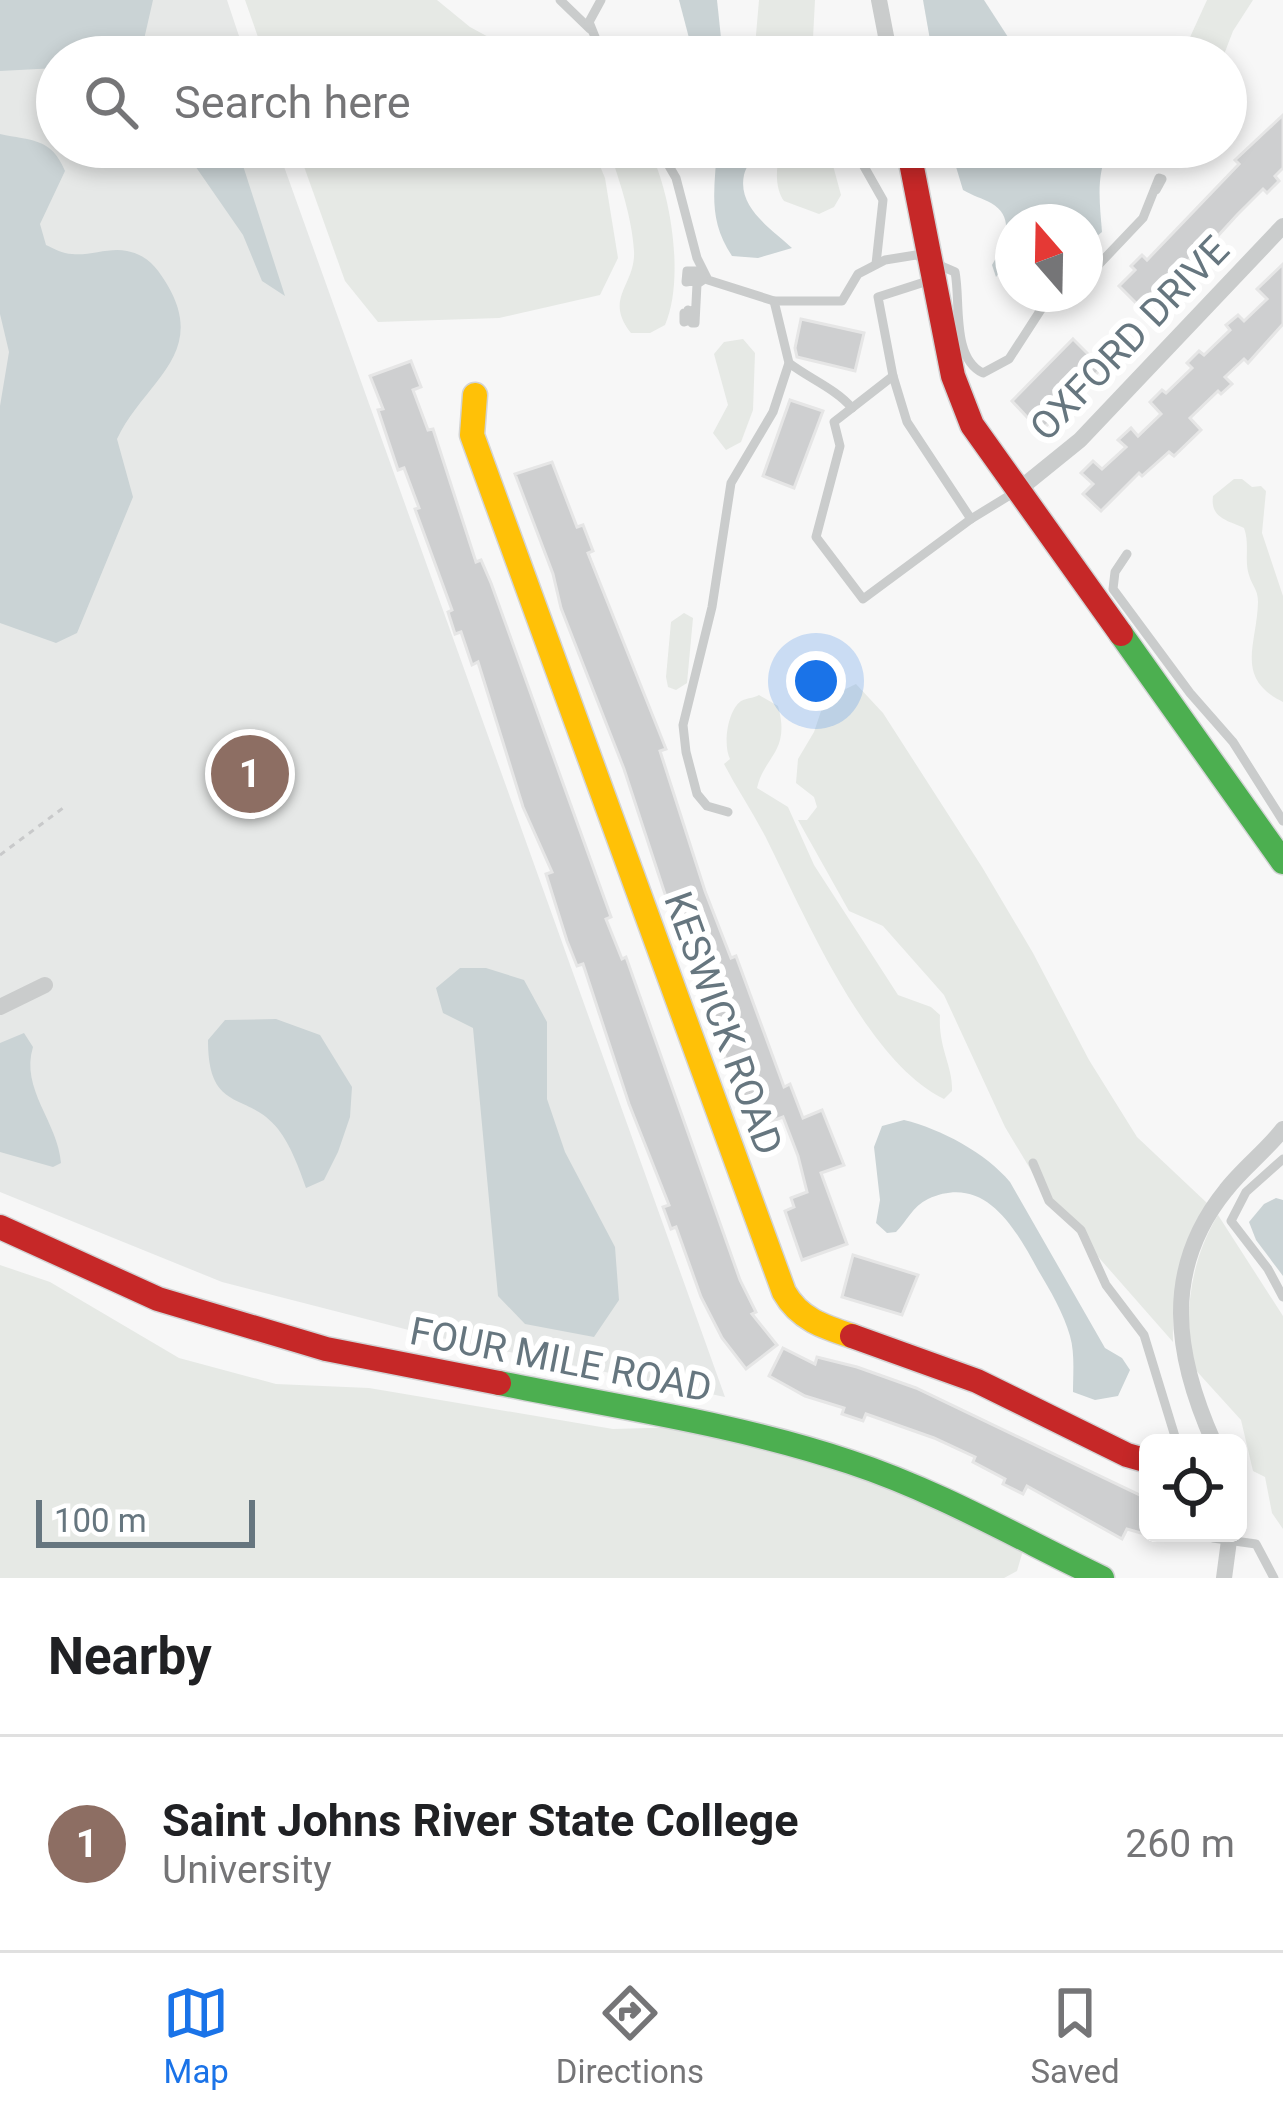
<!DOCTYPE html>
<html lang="en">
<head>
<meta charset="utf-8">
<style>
  :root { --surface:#fff; --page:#f2f2f2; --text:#202124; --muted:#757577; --line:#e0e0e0; --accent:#1a73e8 }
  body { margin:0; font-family:Roboto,sans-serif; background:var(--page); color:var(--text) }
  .controls { position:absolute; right:36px; bottom:36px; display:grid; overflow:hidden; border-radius:18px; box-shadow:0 6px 18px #0003 }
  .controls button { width:108px; height:108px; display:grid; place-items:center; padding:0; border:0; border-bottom:3px solid var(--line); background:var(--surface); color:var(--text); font:60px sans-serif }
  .compass { position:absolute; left:995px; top:204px; width:108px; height:108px; border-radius:50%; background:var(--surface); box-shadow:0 6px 18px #0003; rotate:340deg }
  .scale { position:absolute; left:36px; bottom:30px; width:219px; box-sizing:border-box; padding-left:12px; border:6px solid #66767f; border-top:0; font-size:33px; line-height:42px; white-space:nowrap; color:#66767f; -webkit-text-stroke:9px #fff; paint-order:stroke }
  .you { position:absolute; left:816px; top:681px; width:42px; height:42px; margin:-30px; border:9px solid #fff; border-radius:50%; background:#1a73e8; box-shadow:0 0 0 18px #1a73e833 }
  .badge { display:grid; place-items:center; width:78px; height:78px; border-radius:50%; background:var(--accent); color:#fff; font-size:39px; font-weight:700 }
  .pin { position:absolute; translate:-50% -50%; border:6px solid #fff; box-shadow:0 3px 12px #0006 }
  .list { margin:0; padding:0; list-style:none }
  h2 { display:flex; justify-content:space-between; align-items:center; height:156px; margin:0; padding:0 48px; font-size:51px }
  h2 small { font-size:39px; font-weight:400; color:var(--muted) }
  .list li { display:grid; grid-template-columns:78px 1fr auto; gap:36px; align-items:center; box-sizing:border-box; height:216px; padding:0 48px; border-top:3px solid var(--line) }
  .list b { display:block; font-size:45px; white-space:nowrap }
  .list p { margin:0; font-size:39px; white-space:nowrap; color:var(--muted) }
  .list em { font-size:39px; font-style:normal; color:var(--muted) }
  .icon { flex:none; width:66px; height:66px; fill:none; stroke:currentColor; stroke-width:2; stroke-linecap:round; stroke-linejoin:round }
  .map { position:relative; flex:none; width:1283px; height:1578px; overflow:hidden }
  .search { position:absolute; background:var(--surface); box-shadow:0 6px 18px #0003; left:36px; right:36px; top:36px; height:132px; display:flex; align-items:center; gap:30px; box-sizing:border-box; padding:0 42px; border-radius:66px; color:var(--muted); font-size:45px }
  .sheet { height:372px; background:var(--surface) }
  nav { display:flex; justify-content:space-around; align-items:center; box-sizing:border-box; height:168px; border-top:3px solid var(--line); background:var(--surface); font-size:33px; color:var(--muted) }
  nav a { display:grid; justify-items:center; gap:6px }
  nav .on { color:var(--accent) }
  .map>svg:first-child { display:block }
  .built { fill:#e6e8e7 }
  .green { fill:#e6e9e5 }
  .water { fill:#cad3d5 }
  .building { fill:#cecfd0; stroke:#e6e6e6; stroke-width:3 }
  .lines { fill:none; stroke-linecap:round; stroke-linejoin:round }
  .fast-casing { stroke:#d3d4d5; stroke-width:27 }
  .slow-casing { stroke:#d3d4d5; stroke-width:27 }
  .jam-casing { stroke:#d3d4d5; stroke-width:27 }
  .path { stroke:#c8c9ca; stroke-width:3; stroke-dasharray:6 6; stroke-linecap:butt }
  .lane { stroke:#cacccc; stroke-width:9 }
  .street { stroke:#cacccc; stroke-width:16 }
  .fast { stroke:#4caf50; stroke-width:24 }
  .slow { stroke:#ffc107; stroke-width:24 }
  .jam { stroke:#c62828; stroke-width:24 }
  .labels { text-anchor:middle; stroke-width:12; stroke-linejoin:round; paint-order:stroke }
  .street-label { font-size:39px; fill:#66767f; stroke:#fff }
</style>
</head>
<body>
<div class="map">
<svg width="1283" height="1578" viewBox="0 0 1283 1578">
  <rect width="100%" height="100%" fill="#f7f7f7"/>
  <path class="built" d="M0,0H227L246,57H57V147H277L725,1397L432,1336L222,1282L0,1192Z"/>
  <g class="green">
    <path d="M245,0H437L470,27L525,57H265Z"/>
    <path d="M759,0H815L812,57H759L756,35Z"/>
    <path d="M1207,0H1253L1233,31L1223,57H1181Z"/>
    <path d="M297,147H592L605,178L618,258L600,295L499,318L378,322L345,281Z"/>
    <path d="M608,147H648C671,191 685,279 665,325L650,333H631C603,298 636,285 634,251C632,217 619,179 608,147Z"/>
    <path d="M784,147H828L841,195L834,207L819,214L784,201C774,188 775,160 784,147Z"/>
    <path d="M743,339L755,353L753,410L741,442L726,450L713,433L728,405L714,354L724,342Z"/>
    <path d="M1234,479H1242L1252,487L1261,486L1266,491L1262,533L1283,596V702C1234,678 1257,645 1258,602C1258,589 1252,586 1249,575C1244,561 1250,544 1244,528C1227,520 1210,518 1213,496Z"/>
    <path d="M684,613L693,618L687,683L676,690L668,687L666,677L671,622Z"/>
    <path d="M856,684L883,713L982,867L1033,953L1089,1060L1137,1137L1207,1203C1180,1244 1172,1294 1173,1342L1050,1202L1005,1127L944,995L883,926L849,911L798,820H807L817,807L814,797L796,783L798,759L814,732L825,699Z"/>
    <path d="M759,695L778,706C791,752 764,756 757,788L788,807L814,865L898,995L931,1007L940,1015C938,1048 953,1066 952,1091L944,1099C867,1062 806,918 769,844C756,817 738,791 724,764L730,759C723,746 727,711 741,701C747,698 754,698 759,695Z"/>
    <path d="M1218,1215L1283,1316V1529L1272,1513L1265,1477L1253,1471L1241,1420L1192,1366C1184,1313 1190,1261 1218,1215Z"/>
    <path d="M0,1265L50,1282L179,1358L276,1384L369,1388L613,1429L684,1427L773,1446L849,1470L1024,1547L1017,1571L1004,1578H0Z"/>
  </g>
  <g class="water">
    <path d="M0,0H153L140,57H57V68L0,71Z"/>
    <path d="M679,0H717L723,57H694Z"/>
    <path d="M923,0H984L1021,57H933Z"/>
    <path d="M0,134C31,141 51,137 65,171L40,224L46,245C53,248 63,254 72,254C90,256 110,247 127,251C148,255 158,269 168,286C208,355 143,383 117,439L133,497L77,633L56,643L0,623V406L9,352L0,314Z"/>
    <path d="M182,147H237L285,296L262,281L243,235Z"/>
    <path d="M717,147H758C755,155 746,166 744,175C737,208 772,229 792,248L758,258L732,256C707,219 715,188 717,147Z"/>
    <path d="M950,147H1110C1095,174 1100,204 1102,232L1096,237L1085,228V222L1067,218L1013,222V254L996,277L992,265C1004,245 1017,218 991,203C982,198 973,196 963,190Z"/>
    <path d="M460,968H486L524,980L547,1022V1099L565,1152L615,1247L619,1300L594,1337L525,1324L498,1296L473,1028L443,1013L436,988Z"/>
    <path d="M276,1019L320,1035L352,1087L350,1117L338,1152L324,1180L306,1188C299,1168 291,1146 278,1129C247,1090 208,1115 208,1040L225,1020Z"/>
    <path d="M24,1033L33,1047C20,1089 58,1122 61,1163L53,1167L0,1152V1043Z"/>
    <path d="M904,1120C941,1129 986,1153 1010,1182L1105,1348L1122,1358L1130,1370L1118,1396L1095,1400L1073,1392C1073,1374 1075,1353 1070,1336C1064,1314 1050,1290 1038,1270C1015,1228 985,1173 928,1199C913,1206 907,1221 896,1232L887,1233L876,1223L880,1200L874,1147L882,1126Z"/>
    <path d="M1276,1198L1283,1200V1276L1256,1240L1249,1222L1264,1204Z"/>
  </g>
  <g class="building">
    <path d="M1283,115V168L1275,176L1279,181L1267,193L1263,189L1237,215L1205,250L1209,253L1198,266L1190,259L1169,282L1174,288L1144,311L1119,286L1135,270L1131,266L1142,255L1147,260L1239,164L1235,160Z"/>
    <path d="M1283,264V324L1248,363L1244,359L1225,377L1232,384L1221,394L1218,391L1190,418L1201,430L1174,456L1169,452L1142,476L1139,473L1101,511L1083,494L1093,484L1081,473L1093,461L1102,469L1126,447L1118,440L1131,428L1138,436L1161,414L1150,402L1162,390L1166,393L1192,368L1187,363L1199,351L1204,355L1230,330L1226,325L1238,315L1244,321L1267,299L1257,289Z"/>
    <path d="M801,319L864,333L855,371L797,357L795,348Z"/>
    <path d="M1073,339L1102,368L1091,379L1083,372L1062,394L1066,398L1049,415L1053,420L1040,431L1012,401Z"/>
    <path d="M411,361L421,387L413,390L428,430L433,429L476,562L481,560L491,583L611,917L606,919L622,959L626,957L740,1280L756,1312L752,1314L777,1345L746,1369L722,1338L701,1297L676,1227L671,1229L663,1207L669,1205L629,1104L583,964L577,966L567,941L546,874L552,872L523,807L478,662L472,665L461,632L455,634L448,612L452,610L415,509L419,508L404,468L398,470L378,410L383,409L370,376Z"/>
    <path d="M790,400L823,411L794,488L763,476Z"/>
    <path d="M552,462L577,527L583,525L593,551L588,553L666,749L660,751L705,891L731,958L736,956L784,1087L790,1084L803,1118L822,1110L844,1165L821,1173L847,1244L802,1260L785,1211L794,1207L791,1198L807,1192L798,1156L783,1117L754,1128L742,1095L739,1096L709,1013L712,1012L696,962L691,964L664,891L624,769L561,608L553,574L515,474Z"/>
    <path d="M853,1255L918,1275L902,1315L842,1297Z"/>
    <path d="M783,1348L815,1364L817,1357L857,1367L916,1388L1148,1499V1535L1127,1529L1122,1539L1027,1486L1023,1494L1003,1484L1005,1479L973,1462L975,1457L934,1438L866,1414L863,1421L842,1414L844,1408L805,1396L769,1376Z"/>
  </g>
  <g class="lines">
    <g class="fast-casing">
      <g id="fast">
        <path d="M1121,634L1283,862"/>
        <path d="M499,1383C616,1407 737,1424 850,1462C938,1491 1019,1538 1102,1578"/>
      </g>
    </g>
    <g class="slow-casing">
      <path id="slow" d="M475,395L472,435L784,1292C799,1319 824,1327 852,1336"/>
    </g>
    <g class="jam-casing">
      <g id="jam">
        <path d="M908,147L953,376L972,425L1121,634"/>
        <path d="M0,1227L158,1299L326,1349L499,1383"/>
        <path d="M852,1336L977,1381L1127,1455L1148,1461"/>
      </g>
    </g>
    <path class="path" d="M0,855L63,808"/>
    <g class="lane">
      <path d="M560,0L590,29"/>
      <path d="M601,0L589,22L603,57"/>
      <path d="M658,147L676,178L697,258L708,280L774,301H842L858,274L885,260L916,255L955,272C961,301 951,358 983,373L1009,359L1051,294"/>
      <path d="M853,147L883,200L876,264"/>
      <path d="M934,279L878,297L893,376L907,422L971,519L1015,492"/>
      <path d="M1085,279L1143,218L1159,178L1162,179L1156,190"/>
      <path d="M684,313V322L687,321L688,310L692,311V323H695L697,284L703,280L701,271H687L686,282L699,280L696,273H690L689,280L695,279L694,275L691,280"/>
      <path d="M789,363C810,379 836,389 852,408"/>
      <path d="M893,376L834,422L840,446L816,537L863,599L971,519"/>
      <path d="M1127,554L1115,572L1113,589L1190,693L1233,742L1283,821"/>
      <path d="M728,812L707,806L697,794L686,752L683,725L712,607L731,483L773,412L789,363L774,301"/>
      <path d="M1283,1159L1246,1192L1231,1221L1268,1269L1283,1297"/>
      <path d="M1033,1163L1049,1201L1081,1230L1106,1285L1144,1335L1177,1443"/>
      <path d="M1204,1533L1213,1538L1256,1544L1274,1578"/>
    </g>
    <g class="street">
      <path d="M879,0L890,57"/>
      <path d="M1017,491L1080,440L1283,226"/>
      <path d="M0,1007L45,985"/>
      <path d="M1214,1443C1175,1356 1161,1270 1226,1190C1243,1168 1266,1151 1283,1129"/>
      <path d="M1224,1578L1230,1533"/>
    </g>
    <use href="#fast" class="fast"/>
    <use href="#slow" class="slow"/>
    <use href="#jam" class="jam"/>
  </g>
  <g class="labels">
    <g class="street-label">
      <text transform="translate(1129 338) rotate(-46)" y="14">OXFORD DRIVE</text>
      <text transform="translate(724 1023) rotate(70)" y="14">KESWICK ROAD</text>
      <text transform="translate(561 1359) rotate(11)" y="14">FOUR MILE ROAD</text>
    </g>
  </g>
</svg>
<div class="controls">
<button><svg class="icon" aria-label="locate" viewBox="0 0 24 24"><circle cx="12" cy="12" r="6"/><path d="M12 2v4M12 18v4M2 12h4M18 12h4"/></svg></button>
</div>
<svg class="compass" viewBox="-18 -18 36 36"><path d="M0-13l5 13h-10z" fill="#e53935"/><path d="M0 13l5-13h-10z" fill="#757577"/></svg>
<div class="scale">100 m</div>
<div class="you"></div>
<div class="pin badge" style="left:250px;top:774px;background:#8d6e63">1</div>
<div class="search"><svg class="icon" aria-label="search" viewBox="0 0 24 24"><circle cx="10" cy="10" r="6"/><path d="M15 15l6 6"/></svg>Search here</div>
</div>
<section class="sheet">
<h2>Nearby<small></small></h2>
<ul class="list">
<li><span class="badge" style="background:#8d6e63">1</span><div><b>Saint Johns River State College</b><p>University</p></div><em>260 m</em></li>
</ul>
</section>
<nav>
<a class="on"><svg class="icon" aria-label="map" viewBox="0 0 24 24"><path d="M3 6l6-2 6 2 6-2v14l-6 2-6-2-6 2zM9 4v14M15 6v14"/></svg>Map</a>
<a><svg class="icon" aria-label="directions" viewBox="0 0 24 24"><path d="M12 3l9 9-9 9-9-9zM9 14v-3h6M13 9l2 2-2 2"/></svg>Directions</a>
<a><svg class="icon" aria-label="saved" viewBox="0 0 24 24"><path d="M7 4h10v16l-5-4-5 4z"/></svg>Saved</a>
</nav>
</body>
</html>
